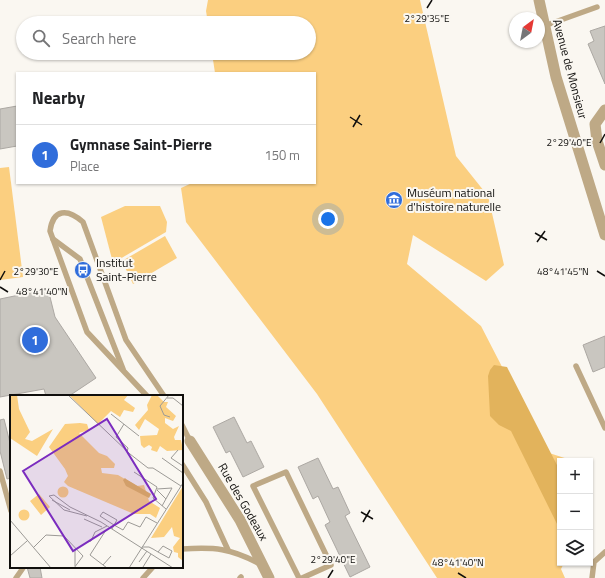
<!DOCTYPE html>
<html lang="en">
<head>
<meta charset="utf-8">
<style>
  :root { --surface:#fff; --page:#f6f6f6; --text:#202124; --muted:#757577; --line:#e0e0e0; --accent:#306ddb }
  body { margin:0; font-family:"Titillium Web",sans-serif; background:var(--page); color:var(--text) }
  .controls { position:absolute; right:12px; bottom:12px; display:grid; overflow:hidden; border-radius:0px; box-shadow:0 1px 3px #0004 }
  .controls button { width:36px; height:36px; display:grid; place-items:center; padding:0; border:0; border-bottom:1px solid var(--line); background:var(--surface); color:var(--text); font:20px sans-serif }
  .compass { position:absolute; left:509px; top:12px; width:36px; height:36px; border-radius:50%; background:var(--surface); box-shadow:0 1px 3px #0004; rotate:32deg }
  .you { position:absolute; left:328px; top:219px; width:14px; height:14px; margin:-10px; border:3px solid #fff; border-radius:50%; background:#1a73e8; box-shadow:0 0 0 6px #1a73e833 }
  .badge { display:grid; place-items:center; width:26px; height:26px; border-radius:50%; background:var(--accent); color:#fff; font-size:13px; font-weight:700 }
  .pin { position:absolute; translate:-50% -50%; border:2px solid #fff; box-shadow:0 1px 4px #0006 }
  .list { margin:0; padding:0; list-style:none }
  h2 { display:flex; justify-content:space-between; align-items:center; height:52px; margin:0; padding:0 16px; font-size:17px }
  h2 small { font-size:13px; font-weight:400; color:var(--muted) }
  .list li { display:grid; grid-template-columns:26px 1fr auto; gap:12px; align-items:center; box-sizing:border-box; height:60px; padding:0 16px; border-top:1px solid var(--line) }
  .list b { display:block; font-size:15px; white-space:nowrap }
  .list p { margin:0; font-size:13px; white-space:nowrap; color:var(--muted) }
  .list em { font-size:13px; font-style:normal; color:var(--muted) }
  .icon { flex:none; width:22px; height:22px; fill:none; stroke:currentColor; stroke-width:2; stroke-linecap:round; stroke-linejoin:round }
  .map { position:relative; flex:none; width:605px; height:578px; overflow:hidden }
  .search { position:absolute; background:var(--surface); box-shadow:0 1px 3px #0004; left:16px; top:16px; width:300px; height:44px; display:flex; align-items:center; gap:10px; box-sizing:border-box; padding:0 14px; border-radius:22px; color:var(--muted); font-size:15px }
  .panel { position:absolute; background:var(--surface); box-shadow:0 1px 3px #0004; left:16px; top:72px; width:300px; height:112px; border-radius:0px }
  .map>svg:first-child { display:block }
  .green { fill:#fbcf80 }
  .water { fill:#e2b35c }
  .building { fill:#c9c6c0; stroke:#aca8a3 }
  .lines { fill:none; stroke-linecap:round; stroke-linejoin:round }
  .service { stroke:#bea986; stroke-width:5.5 }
  .minor { stroke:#bea986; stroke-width:11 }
  .ticks { fill:none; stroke:#100f0d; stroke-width:1.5 }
  .labels { text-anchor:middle; stroke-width:4; stroke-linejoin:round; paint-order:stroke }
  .street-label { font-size:12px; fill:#100f0d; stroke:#faf7f1 }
  .poi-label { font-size:12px; fill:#100f0d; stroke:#faf7f1; text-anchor:start }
  .inset-road { fill:none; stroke:#9c9a96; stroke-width:1 }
  .view { fill:#7b2cbf; fill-opacity:0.15; stroke:#7b2cbf; stroke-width:2 }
  .inset-edge { fill:none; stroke:#100f0d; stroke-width:2 }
  .ticks-label { font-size:10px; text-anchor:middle; fill:#100f0d; stroke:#faf7f1; stroke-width:4; stroke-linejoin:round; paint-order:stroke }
</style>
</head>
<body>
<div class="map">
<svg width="605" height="578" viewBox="0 0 605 578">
  <rect width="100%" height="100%" fill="#faf7f1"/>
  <g class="green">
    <path d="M208,0H420L456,156L488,196L504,265L486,281L413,235L407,264L481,326L546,452L574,461H560V563H564L561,569L565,578H437L317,394L186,222L181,188L192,183H315V73H215L212,53H309V23H208L206,11Z"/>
    <path d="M9,167L23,277L0,280V168Z"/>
    <path d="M125,206H160L167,222L166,232L113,263L101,217Z"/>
    <path d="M165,236L177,258L133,284L122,261Z"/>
  </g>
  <path class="water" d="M494,365L507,367L560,471V530L511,431L499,425L490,416L488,376L490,370Z"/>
  <g class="building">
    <path d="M605,26V84L588,44L594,41L590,31Z"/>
    <path d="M17,106V146L0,149V109Z"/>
    <path d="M48,289L55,317L96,378L69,396H46L44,389L0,397V299Z"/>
    <path d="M605,336V367L593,372L583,345Z"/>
    <path d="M234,417L247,443L251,441L264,467L243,477L230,451L226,453L213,427Z"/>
    <path d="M4,419L11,447V478L7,479L0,451V420Z"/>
    <path d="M318,458L333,489L338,487L350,513L345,516L370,567L350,577L325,525L330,522L318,496L313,499L298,467Z"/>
    <path d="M27,567H40L42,578H30Z"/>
  </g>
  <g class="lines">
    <g class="service">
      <path d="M544,26L597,7"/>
      <path d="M53,239L80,259L123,369"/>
      <path d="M576,366L605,428"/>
      <path d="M147,396L87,332L50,231C53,209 67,208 83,222L126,340L164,396"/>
      <path d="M182,425L190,441"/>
      <path d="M182,464L206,502L228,550"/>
      <path d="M0,471L11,511"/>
      <path d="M182,549C215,547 230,548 260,564"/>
      <path d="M16,578L23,568"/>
      <path d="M143,578L153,567"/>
      <path d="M240,578L241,577"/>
      <path d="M299,578L253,486L286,472L331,565L302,578"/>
      <path d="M592,578L594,562L605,552"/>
    </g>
    <g class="minor">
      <path d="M539,0L556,77L605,235"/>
      <path d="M605,110L595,124L597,141L605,165"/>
      <path d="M190,441L240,520L269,578"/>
    </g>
  </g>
  <path class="ticks" d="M427,8L432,0M350,117L362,125M353,127L360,115M600,143L605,134M535,233L547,240M537,242L545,231M597,271L605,276M0,280L5,271M0,287L8,292M361,512L373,519M363,522L370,510M458,573L466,578M328,578L333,570"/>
  <defs>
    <g id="museum-disc" transform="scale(0.9)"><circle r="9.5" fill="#306ddb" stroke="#faf7f1"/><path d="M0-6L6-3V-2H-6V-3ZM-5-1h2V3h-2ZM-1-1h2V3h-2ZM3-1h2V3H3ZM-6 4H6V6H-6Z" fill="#fff"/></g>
    <g id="bus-disc" transform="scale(0.9)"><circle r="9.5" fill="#306ddb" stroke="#faf7f1"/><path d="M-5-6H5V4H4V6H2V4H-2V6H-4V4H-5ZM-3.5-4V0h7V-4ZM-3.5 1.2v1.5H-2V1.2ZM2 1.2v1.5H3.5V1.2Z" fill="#fff"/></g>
  </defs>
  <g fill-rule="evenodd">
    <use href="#museum-disc" x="394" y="200"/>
    <use href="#bus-disc" x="83" y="270"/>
  </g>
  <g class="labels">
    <g class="street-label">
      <text transform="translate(570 69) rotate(75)" y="4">Avenue de Monsieur</text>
      <text transform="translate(243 502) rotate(60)" y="4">Rue des Godeaux</text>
    </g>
    <g class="poi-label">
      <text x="407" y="197">Muséum national<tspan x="407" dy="14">d'histoire naturelle</tspan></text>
      <text x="96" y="267">Institut<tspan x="96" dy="14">Saint-Pierre</tspan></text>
    </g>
  </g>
  <g transform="translate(10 395)">
    <rect width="173" height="173" fill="#faf7f1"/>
    <path d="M0,0H7L9,14L20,37L15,44L22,46L43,34L27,61L0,43ZM59,0H118L114,5L125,13L123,17L114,15L110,22L101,16L88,29ZM142,0H147L154,7H158L156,12L166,21L163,26L155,23V28L163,34L169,31L164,42L165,45H171L173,55L157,56L150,51L147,57L141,55L142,52L139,50L134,53L131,50L130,41L147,40L149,34L135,24L129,35L125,30L138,15L137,10ZM70,28L77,29L79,35L69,38L89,58L97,61L105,69L104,73H91L92,78L108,80L127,91L134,90L139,106L150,113L146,123L140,119H124L58,91L54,87L58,81L55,74L39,52L55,29ZM173,91V166L168,162V158L164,157L163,152L170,143L164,141L162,132L154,142L141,143ZM47.5 97a5.5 5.5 0 1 1 11 0a5.5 5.5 0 1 1-11 0ZM29,99L40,112L31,120L20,106ZM8.5 120a5.5 5.5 0 1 1 11 0a5.5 5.5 0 1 1-11 0Z" fill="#fbcf80"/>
    <path d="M115,83L116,84L141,99L139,103L116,91L113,85Z" fill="#e2b35c"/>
    <path class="inset-road" d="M58,0L120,59L138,73H143L171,91M159,0L150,11L154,20L160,22M157,3H163L173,11M101,19L129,41M114,29L106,42L118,53L117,57M168,55L161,63L173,71M152,63L173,78M124,77L147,92L143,103L156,114M147,94L162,93M147,95L156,104M42,105L60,115M152,111L162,93M77,121L54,115L39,101L44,100L60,112L91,127L163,173M74,124L92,132M0,125L41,173M102,134L104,130L107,125L93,117L90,121L104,130L113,135L118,127L130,132L136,122L147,128M96,135L80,160L97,173M77,147L81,146L85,137L97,131M132,152H139L143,154L148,157L159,163L162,156L153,151L148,157M23,153L36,140L54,141L73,161L64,173M0,161L17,146M129,167L137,156M93,170L101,161M65,171V154M133,172L141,159M119,173L173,88"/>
    <path class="view" d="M97,24L146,104L63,156L13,76Z"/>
    <rect width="173" height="173" class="inset-edge"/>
  </g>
  <g class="ticks-label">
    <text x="427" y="22">2°29'35"E</text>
    <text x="569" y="146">2°29'40"E</text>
    <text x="563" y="275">48°41'45"N</text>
    <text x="36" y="275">2°29'30"E</text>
    <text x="42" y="295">48°41'40"N</text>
    <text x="333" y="563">2°29'40"E</text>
    <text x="458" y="566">48°41'40"N</text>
  </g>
</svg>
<div class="controls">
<button>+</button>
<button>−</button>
<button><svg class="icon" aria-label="layers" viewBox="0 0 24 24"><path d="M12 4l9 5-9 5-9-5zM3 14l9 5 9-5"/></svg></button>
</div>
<svg class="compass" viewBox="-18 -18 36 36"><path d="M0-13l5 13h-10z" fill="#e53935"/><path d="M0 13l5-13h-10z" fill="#757577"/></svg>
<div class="you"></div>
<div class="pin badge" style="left:35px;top:340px">1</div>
<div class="search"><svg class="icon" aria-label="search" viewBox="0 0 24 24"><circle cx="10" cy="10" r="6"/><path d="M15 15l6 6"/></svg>Search here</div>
<section class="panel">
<h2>Nearby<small></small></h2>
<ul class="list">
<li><span class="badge">1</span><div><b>Gymnase Saint-Pierre</b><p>Place</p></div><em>150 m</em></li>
</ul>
</section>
</div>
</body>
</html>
